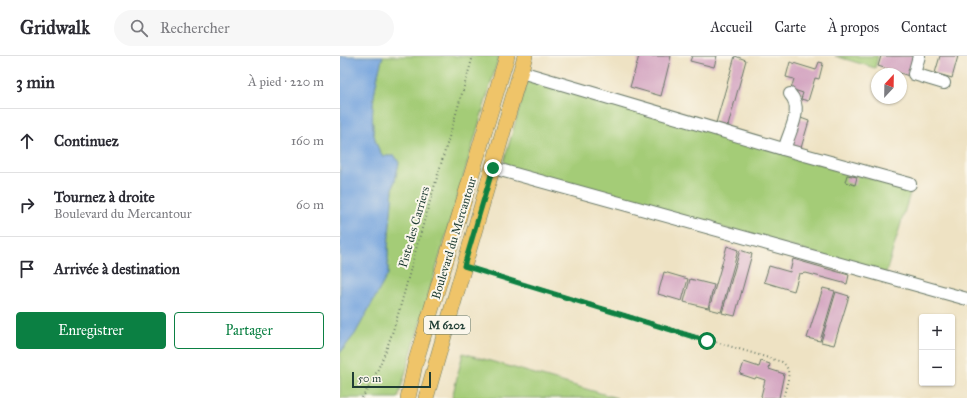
<!DOCTYPE html>
<html lang="fr">
<head>
<meta charset="utf-8">
<style>
  :root { --surface:#fff; --page:#f7f7f7; --text:#2b2b33; --muted:#7c7c81; --line:#e1e1e2; --accent:#0b8043 }
  body { margin:0; font-family:"IM FELL Great Primer",serif; background:var(--page); color:var(--text) }
  .controls { position:absolute; right:12px; bottom:12px; display:grid; overflow:hidden; border-radius:4px; box-shadow:0 1px 3px #0004 }
  .controls button { width:36px; height:36px; display:grid; place-items:center; padding:0; border:0; border-bottom:1px solid var(--line); background:var(--surface); color:var(--text); font:20px sans-serif }
  .compass { position:absolute; left:531px; top:12px; width:36px; height:36px; border-radius:50%; background:var(--surface); box-shadow:0 1px 3px #0004; rotate:22deg }
  .scale { position:absolute; left:12px; bottom:10px; width:79px; box-sizing:border-box; padding-left:4px; border:2px solid #1f3d34; border-top:0; font-size:11px; line-height:14px; white-space:nowrap; color:#1f3d34; -webkit-text-stroke:3px #fbf7ec; paint-order:stroke }
  .stop { position:absolute; width:12px; height:12px; margin:-9px; border:3px solid #0b8043; border-radius:50%; background:#fff }
  .stop.end { background:#0b8043; border-color:#fff; box-shadow:0 1px 4px #0008 }
  .list { margin:0; padding:0; list-style:none }
  h2 { display:flex; justify-content:space-between; align-items:center; height:52px; margin:0; padding:0 16px; font-size:17px }
  h2 small { font-size:13px; font-weight:400; color:var(--muted) }
  .list li { display:grid; grid-template-columns:26px 1fr auto; gap:12px; align-items:center; box-sizing:border-box; height:64px; padding:0 16px; border-top:1px solid var(--line) }
  .list b { display:block; font-size:15px; white-space:nowrap }
  .list p { margin:0; font-size:13px; white-space:nowrap; color:var(--muted) }
  .list em { font-size:13px; font-style:normal; color:var(--muted) }
  .actions { display:flex; gap:8px; padding:12px 16px }
  .actions a { flex:1; padding:9px 0; border:1px solid var(--accent); border-radius:4px; text-align:center; font-size:14px; color:var(--accent) }
  .actions .main { background:var(--accent); color:#fff }
  .icon { flex:none; width:22px; height:22px; fill:none; stroke:currentColor; stroke-width:2; stroke-linecap:round; stroke-linejoin:round }
  .map { position:relative; flex:none; width:627px; height:342px; overflow:hidden }
  header { display:flex; align-items:center; gap:24px; box-sizing:border-box; height:56px; padding:0 20px; background:var(--surface); border-bottom:1px solid var(--line) }
  header strong { font-size:19px }
  nav { display:flex; gap:22px; margin-inline-start:auto; font-size:14px }
  .search { width:280px; height:36px; background:var(--page); display:flex; align-items:center; gap:10px; box-sizing:border-box; padding:0 14px; border-radius:22px; color:var(--muted); font-size:15px }
  main { display:flex }
  aside { flex:1; background:var(--surface) }
  .map>svg:first-child { display:block }
  .green { fill:#a4cc77; stroke:#628456 }
  .water { fill:#73a3dd; stroke:#497088 }
  .building { fill:#d5a7c2 }
  .lines { fill:none; stroke-linecap:round; stroke-linejoin:round }
  .minor-casing { stroke:#677766; stroke-width:14 }
  .major-casing { stroke:#677766; stroke-width:16 }
  .path { stroke:#677766; stroke-width:2; stroke-dasharray:1 3; stroke-linecap:butt }
  .minor { stroke:#fff; stroke-width:12 }
  .major { stroke:#efc469; stroke-width:15 }
  .route { stroke:#0b8043; stroke-width:5 }
  .labels { text-anchor:middle; stroke-width:4; stroke-linejoin:round; paint-order:stroke }
  .shield { fill:#fbf7ec; stroke:#61756b; stroke-width:1 }
  .shield-label { font-size:11px; font-weight:bold; fill:#1f3d34 }
  .street-label { font-size:12px; fill:#1f3d34; stroke:#fbf7ec }
</style>
</head>
<body>
<header>
<strong>Gridwalk</strong>
<div class="search"><svg class="icon" aria-label="search" viewBox="0 0 24 24"><circle cx="10" cy="10" r="6"/><path d="M15 15l6 6"/></svg>Rechercher</div>
<nav><a>Accueil</a><a>Carte</a><a>À propos</a><a>Contact</a></nav>
</header>
<main>
<aside>
<h2>3 min<small>À pied · 220 m</small></h2>
<ul class="list">
<li><svg class="icon" aria-label="ahead" viewBox="0 0 24 24"><path d="M12 20V5M6 11l6-6 6 6"/></svg><div><b>Continuez</b></div><em>160 m</em></li>
<li><svg class="icon" aria-label="right" viewBox="0 0 24 24"><path d="M7 20v-9h11M14 6l5 5-5 5"/></svg><div><b>Tournez à droite</b><p>Boulevard du Mercantour</p></div><em>60 m</em></li>
<li><svg class="icon" aria-label="arrive" viewBox="0 0 24 24"><path d="M6 21V4h12l-3 4 3 4H6"/></svg><div><b>Arrivée à destination</b></div></li>
</ul>
<div class="actions"><a class="main">Enregistrer</a><a>Partager</a></div>
</aside>
<div class="map">
<svg width="627" height="342" viewBox="0 0 627 342">
  <rect width="100%" height="100%" fill="#fbf7ec"/>
  <filter id="ink" filterUnits="userSpaceOnUse"><feTurbulence type="fractalNoise" baseFrequency=".025" numOctaves="2"/><feDisplacementMap in="SourceGraphic" scale="8" xChannelSelector="R" yChannelSelector="G"/><feConvolveMatrix kernelMatrix="1 2 1 2 8 2 1 2 1" color-interpolation-filters="sRGB"/></filter>
  <filter id="wash" filterUnits="userSpaceOnUse"><feTurbulence type="fractalNoise" baseFrequency=".012" numOctaves="4" result="noise"/><feDisplacementMap in="SourceGraphic" scale="16" xChannelSelector="R" yChannelSelector="G"/><feGaussianBlur stdDeviation="0.9" result="paint"/><feColorMatrix in="noise" values="0 0 0 0 0 0 0 0 0 0 0 0 0 0 0 0 0 1.4 0 .05"/><feComposite in="paint" operator="in"/></filter>
  <g filter="url(#wash)">
    <rect width="100%" height="100%" fill="#eee2c3"/>
    <g class="green">
      <path d="M43,0H159L58,342H0V297L15,278L48,218V191L53,133L59,107L55,100H43C24,76 35,27 43,0Z"/>
      <path d="M495,0H538L535,12Z"/>
      <path d="M188,23L571,134L546,217L171,113L164,105Z"/>
      <path d="M123,297L277,342H112Z"/>
    </g>
    <path class="water" d="M0,0H43C35,27 24,76 43,100H55L59,107L53,133L48,191V218L15,278L0,297Z"/>
    <g id="blocks">
      <g class="building">
        <path d="M299,0H331L321,40L290,31Z"/>
        <path d="M352,0H377L374,11L350,5Z"/>
        <path d="M395,0L406,4L388,70L376,67Z"/>
        <path d="M541,0H575L569,20L538,10Z"/>
        <path d="M600,0H618L612,22L595,17Z"/>
        <path d="M450,6L476,14L479,6L483,7L479,23L475,22L468,45L461,43L463,37L451,33L454,23L446,21Z"/>
        <path d="M458,61L469,65L461,92L450,89Z"/>
        <path d="M507,119L517,121L515,129L505,126Z"/>
        <path d="M387,190L398,194L381,256L369,253Z"/>
        <path d="M400,194L412,198L395,260L382,257Z"/>
        <path d="M453,203L509,219L507,228L466,217L459,218L454,235L424,226L429,210L450,216Z"/>
        <path d="M324,216L348,223L342,245L318,238Z"/>
        <path d="M350,223L374,229L368,252L344,246Z"/>
        <path d="M483,232L495,235L480,285L467,282Z"/>
        <path d="M496,236L509,240L494,289L481,286Z"/>
        <path d="M421,305L430,308L429,313L444,318L439,342H423L421,340L425,324L416,321L415,323L400,318L404,306L419,311Z"/>
      </g>
    </g>
  </g>
  <g filter="url(#ink)">
    <use href="#blocks" fill-opacity="0" stroke="#677766" stroke-width="1"/>
    <g class="lines">
      <g class="minor-casing">
        <g id="minor">
          <path d="M579,0L574,18L604,27"/>
          <path d="M181,16L443,93L570,128"/>
          <path d="M443,93L446,88C451,72 463,52 450,38"/>
          <path d="M153,112L627,243"/>
        </g>
      </g>
      <g class="major-casing">
        <g id="major">
          <path d="M68,342L75,308L167,0"/>
          <path d="M86,342L185,0"/>
        </g>
      </g>
      <g class="path">
        <path d="M135,213L442,306C454,315 446,329 443,342"/>
        <path d="M22,342C52,296 63,238 78,186C96,124 115,62 133,0"/>
      </g>
      <use href="#minor" class="minor"/>
      <use href="#major" class="major"/>
    </g>
  </g>
  <g class="lines" filter="url(#ink)">
    <path class="route" d="M153,112L124,210L367,285"/>
  </g>
  <g class="labels">
    <rect class="shield" x="84" y="260" width="46" height="18" rx="3"/>
    <g class="shield-label">
      <text x="107" y="273">M 6202</text>
    </g>
    <g class="street-label">
      <text transform="translate(74 171) rotate(-74)" y="4">Piste des Carriers</text>
      <text transform="translate(114 182) rotate(-73)" y="4">Boulevard du Mercantour</text>
    </g>
  </g>
</svg>
<div class="controls">
<button>+</button>
<button>−</button>
</div>
<svg class="compass" viewBox="-18 -18 36 36"><path d="M0-13l5 13h-10z" fill="#e53935"/><path d="M0 13l5-13h-10z" fill="#7c7c81"/></svg>
<div class="scale">50 m</div>
<div class="stop" style="left:367px;top:285px"></div>
<div class="stop end" style="left:153px;top:112px"></div>
</div>
</main>
</body>
</html>
